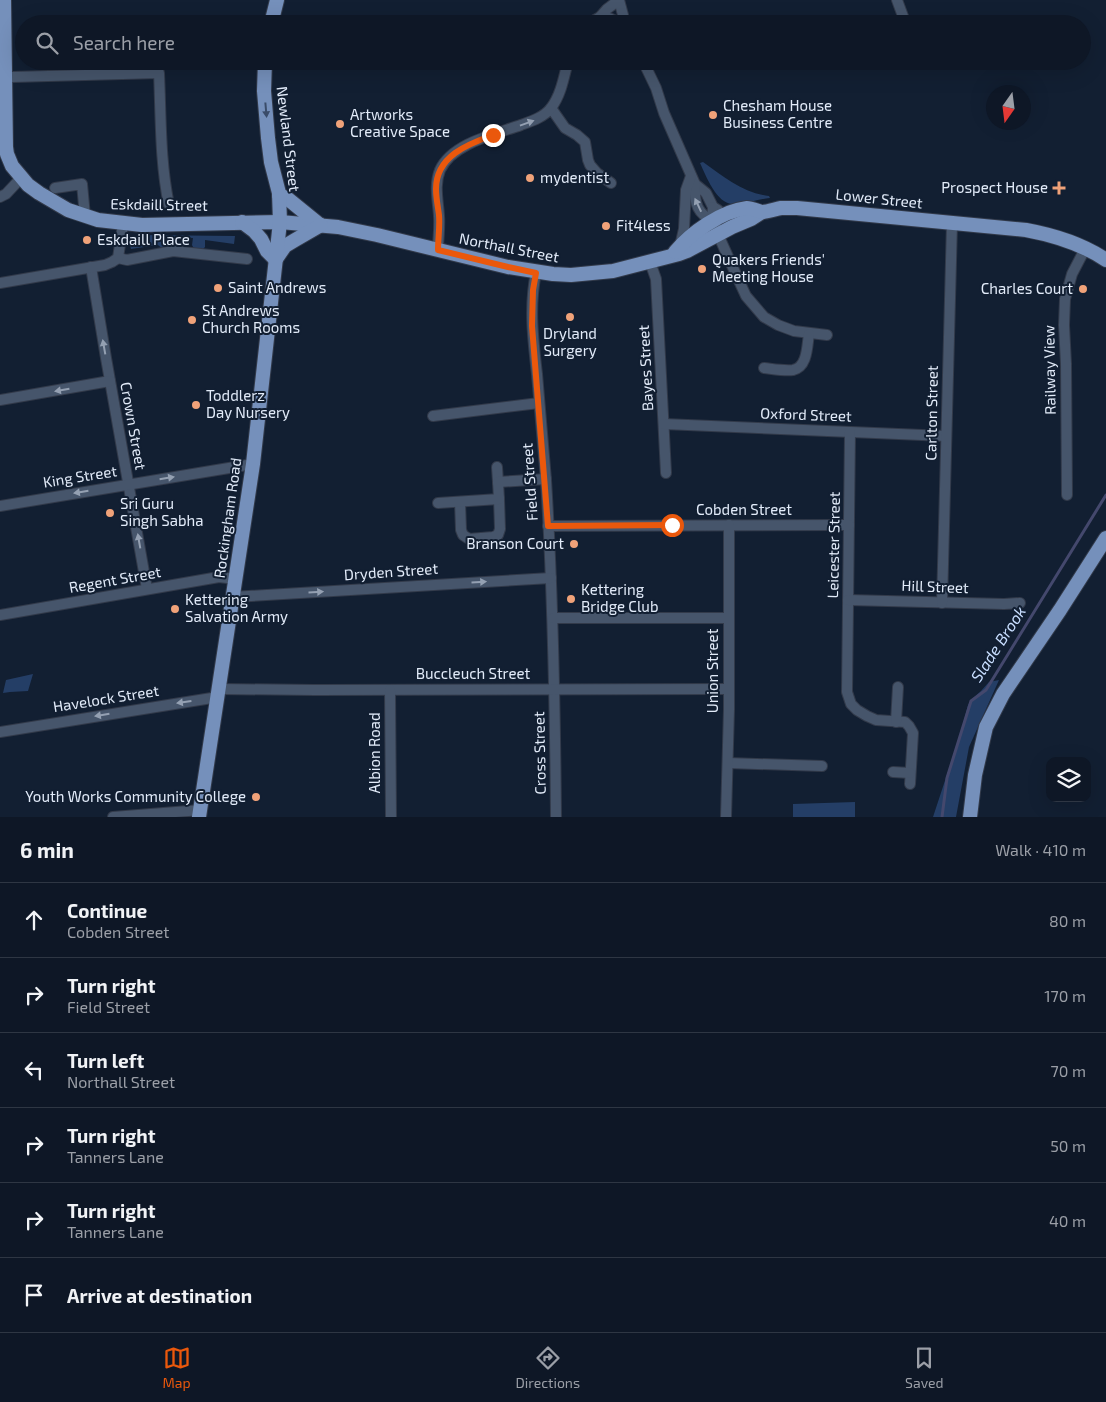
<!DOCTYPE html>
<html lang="en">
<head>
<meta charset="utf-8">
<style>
  :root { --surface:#0e1726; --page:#17202e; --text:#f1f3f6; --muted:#9b9fa7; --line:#2e3643; --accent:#ea580c }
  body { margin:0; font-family:"Exo 2",sans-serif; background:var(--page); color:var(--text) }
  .controls { position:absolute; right:15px; bottom:15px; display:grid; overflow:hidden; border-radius:10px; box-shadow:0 5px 20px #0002 }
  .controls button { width:45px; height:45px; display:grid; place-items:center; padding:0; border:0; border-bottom:1px solid var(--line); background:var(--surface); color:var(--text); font:25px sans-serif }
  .compass { position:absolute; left:986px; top:85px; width:45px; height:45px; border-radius:50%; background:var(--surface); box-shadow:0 5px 20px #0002; rotate:194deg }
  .stop { position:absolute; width:15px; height:15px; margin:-11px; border:4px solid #ea580c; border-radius:50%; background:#fff }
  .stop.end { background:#ea580c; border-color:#fff; box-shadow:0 1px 5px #0008 }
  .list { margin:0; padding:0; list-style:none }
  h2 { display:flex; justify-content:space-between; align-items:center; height:65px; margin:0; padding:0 20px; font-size:21px }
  h2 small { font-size:16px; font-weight:400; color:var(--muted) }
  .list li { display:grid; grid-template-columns:32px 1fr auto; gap:15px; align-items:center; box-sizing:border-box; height:75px; padding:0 20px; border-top:1px solid var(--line) }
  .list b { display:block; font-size:19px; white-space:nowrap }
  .list p { margin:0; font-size:16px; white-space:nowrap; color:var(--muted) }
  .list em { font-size:16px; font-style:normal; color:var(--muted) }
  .icon { flex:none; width:28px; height:28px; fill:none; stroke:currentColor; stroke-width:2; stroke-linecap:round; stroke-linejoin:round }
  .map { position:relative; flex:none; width:1106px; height:817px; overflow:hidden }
  .search { position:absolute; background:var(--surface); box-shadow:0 5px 20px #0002; left:15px; right:15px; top:15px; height:55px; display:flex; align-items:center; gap:12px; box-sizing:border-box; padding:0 18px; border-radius:28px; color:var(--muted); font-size:19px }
  .sheet { height:515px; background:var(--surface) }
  nav { display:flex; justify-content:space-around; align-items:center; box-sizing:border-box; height:70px; border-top:1px solid var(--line); background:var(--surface); font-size:14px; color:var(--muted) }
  nav a { display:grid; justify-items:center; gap:2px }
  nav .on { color:var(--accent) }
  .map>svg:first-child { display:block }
  .green { fill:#243e66 }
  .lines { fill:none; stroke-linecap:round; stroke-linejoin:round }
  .stream { stroke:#44486d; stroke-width:3 }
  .minor-casing { stroke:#323a4a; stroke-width:12 }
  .primary-casing { stroke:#323a4a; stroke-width:16 }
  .minor { stroke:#46556b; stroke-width:10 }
  .primary { stroke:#7590bb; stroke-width:14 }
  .oneway { fill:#3a4c69 }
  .oneway2 { fill:#94a0b2 }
  .route { stroke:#ea580c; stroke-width:6 }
  .poi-dot { fill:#f0a279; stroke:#121f32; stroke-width:2 }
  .labels { text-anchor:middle; stroke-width:4; stroke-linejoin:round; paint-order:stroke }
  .poi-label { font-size:15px; fill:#e2ebf9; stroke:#121f32; text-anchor:start }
  .street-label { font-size:15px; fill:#e2ebf9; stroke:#121f32 }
  .water-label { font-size:16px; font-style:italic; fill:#c8deff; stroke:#121f32 }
</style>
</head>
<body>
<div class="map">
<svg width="1106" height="817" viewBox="0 0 1106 817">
  <rect width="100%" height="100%" fill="#121f32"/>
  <g class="green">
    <path d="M145,15V24H98V17Z"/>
    <path d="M703,162C724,177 743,193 769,196L770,198C758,199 746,204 734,204C717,205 706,176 700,163Z"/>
    <path d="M141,235L235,236L234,244L205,240V247L201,251L194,249L192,245L193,238L170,237V245L169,247L163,249L158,245L131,249L130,245L135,237Z"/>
    <path d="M33,674L28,691L10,692L3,693L6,680Z"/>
    <path d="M999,680L969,747L956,817H933L960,735L968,705L972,699L981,691L989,682Z"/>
    <path d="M855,802V817H793V804Z"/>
  </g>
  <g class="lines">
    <path class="stream" d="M942,817L947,778L971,701L986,690L1106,495"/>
    <g class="minor-casing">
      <g id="minor">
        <path d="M619,0L623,15L622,24"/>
        <path d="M897,0L904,19"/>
        <path d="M600,17L609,18L622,24"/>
        <path d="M588,24L600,17L607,9L619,0"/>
        <path d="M643,61L656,88L664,113L695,184L706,193L713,207L718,210"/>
        <path d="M0,76L12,77L159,73C161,118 160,162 169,205"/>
        <path d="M551,108L565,128L577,135L585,142L588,160L590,165L597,173L611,183"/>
        <path d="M695,184C694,204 697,214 716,223"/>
        <path d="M55,188L82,184L85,216"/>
        <path d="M0,197L6,194L21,178"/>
        <path d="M713,207L712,221L734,270L746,296L764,317L778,325L794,331L827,335"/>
        <path d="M680,246L684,229L686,190L691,176"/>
        <path d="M438,250C438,239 440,227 439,216C438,200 434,185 440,170C452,143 496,134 521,125C532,121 544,117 551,108C561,95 564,77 568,61"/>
        <path d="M118,258L127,260L173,251L247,259"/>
        <path d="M650,262L656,279L666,473"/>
        <path d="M91,267L106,358L147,589"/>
        <path d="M536,273C529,306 533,340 537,374C540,410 543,445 546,480C553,592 555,705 556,817"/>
        <path d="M0,283L105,265L112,262L118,258L123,224"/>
        <path d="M764,368C773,369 784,371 793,370C808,367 807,345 809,334"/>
        <path d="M0,400L110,381"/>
        <path d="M433,416L539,403"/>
        <path d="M664,424L946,436"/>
        <path d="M850,432L847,692L851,704L857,710L867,716L876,720L905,722L909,726L913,733L910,784"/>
        <path d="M497,467L498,482"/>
        <path d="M1067,495L1066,364L1064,325L1065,299L1072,274L1085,249"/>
        <path d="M460,502L461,530L463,535L469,539L493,537L498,535L500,529L499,499"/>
        <path d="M438,503L499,499L498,482L546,479"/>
        <path d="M0,506L253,464"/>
        <path d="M548,526L849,525"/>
        <path d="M233,597L551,578"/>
        <path d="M848,600L1004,604L1020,603"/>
        <path d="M942,603L952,223"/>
        <path d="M0,615L219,577L236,579"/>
        <path d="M553,618H729"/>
        <path d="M219,689L315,690L728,689"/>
        <path d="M390,690L391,817"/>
        <path d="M896,722L898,687"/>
        <path d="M0,732L218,697"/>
        <path d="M728,763L822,766"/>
        <path d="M893,772L910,773"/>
        <path d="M113,817L201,810"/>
        <path d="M726,817L729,709V525"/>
      </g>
    </g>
    <g class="primary-casing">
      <g id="primary">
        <path d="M4,0L6,147L7,154L12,166L28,185L39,193L68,210L98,220L142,225L280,222L338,227L377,235L508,267L553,274L571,275L613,271L679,254L687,251L732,227L751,219L762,212"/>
        <path d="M271,24L277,0"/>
        <path d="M279,195L288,199L320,225"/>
        <path d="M242,222L254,231L261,239L267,251L275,259"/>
        <path d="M675,252C691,233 721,211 747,208C752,208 757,211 762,212C768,212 775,209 781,208C786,208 792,208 797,208L1026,230C1053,235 1084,245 1106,260"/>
        <path d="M276,259L285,246L295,240L321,225"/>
        <path d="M199,817L253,464L280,222L279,193L271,162L268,138L264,91L265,61"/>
        <path d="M970,817L975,775L986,727L1003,694L1060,610L1106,538"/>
      </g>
    </g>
    <use href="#minor" class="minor"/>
    <use href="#primary" class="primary"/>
  </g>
  <defs><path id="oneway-solid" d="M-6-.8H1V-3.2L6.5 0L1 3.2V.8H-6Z" transform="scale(1.25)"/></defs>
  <use class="oneway" href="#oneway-solid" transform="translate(266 110) rotate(85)"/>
  <g class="oneway2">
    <use href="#oneway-solid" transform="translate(527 123) rotate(-20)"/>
    <use href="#oneway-solid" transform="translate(698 205) rotate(-115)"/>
    <use href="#oneway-solid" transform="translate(104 347) rotate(-100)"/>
    <use href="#oneway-solid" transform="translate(62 390) rotate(170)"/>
    <use href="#oneway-solid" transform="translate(167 478) rotate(-9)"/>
    <use href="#oneway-solid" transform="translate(81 492) rotate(171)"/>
    <use href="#oneway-solid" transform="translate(139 541) rotate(-100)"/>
    <use href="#oneway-solid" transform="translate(479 582) rotate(-3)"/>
    <use href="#oneway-solid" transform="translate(316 592) rotate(-3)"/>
    <use href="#oneway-solid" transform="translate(184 702) rotate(172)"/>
    <use href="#oneway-solid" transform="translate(102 715) rotate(171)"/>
  </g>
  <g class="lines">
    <path class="route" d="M493,135C468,144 436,156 436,189C436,198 438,207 439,215C440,227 438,239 438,250L508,267L536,273L533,290L532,326L548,526L672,525"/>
  </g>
  <g class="poi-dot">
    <circle cx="713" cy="115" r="5"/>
    <circle cx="340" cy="124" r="5"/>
    <circle cx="530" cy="178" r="5"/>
    <path d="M1056.5 180.5h5v5h5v5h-5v5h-5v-5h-5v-5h5z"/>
    <circle cx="606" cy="226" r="5"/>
    <circle cx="87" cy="240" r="5"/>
    <circle cx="702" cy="269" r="5"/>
    <circle cx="218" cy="288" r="5"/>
    <circle cx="1083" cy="289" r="5"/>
    <circle cx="570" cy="317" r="5"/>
    <circle cx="192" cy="320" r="5"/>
    <circle cx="196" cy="405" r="5"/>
    <circle cx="110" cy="513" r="5"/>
    <circle cx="574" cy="544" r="5"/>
    <circle cx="571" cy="599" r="5"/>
    <circle cx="175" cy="609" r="5"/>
    <circle cx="256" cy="797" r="5"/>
  </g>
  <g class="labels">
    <g class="poi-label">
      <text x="723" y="111">Chesham House<tspan x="723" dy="17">Business Centre</tspan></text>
      <text x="350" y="120">Artworks<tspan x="350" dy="17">Creative Space</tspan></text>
      <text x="540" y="183">mydentist</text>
      <text x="1048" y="193" text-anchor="end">Prospect House</text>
      <text x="616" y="231">Fit4less</text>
      <text x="97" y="245">Eskdaill Place</text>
      <text x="712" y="265">Quakers Friends'<tspan x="712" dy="17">Meeting House</tspan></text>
      <text x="228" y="293">Saint Andrews</text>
      <text x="1073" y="294" text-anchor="end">Charles Court</text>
      <text x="202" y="316">St Andrews<tspan x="202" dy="17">Church Rooms</tspan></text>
      <text x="570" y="339" text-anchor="middle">Dryland<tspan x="570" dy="17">Surgery</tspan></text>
      <text x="206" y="401">Toddlerz<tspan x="206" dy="17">Day Nursery</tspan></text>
      <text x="120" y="509">Sri Guru<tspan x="120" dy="17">Singh Sabha</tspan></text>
      <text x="564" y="549" text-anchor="end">Branson Court</text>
      <text x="581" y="595">Kettering<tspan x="581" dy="17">Bridge Club</tspan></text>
      <text x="185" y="605">Kettering<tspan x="185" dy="17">Salvation Army</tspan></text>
      <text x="246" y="802" text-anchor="end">Youth Works Community College</text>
    </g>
    <g class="street-label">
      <text transform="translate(288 139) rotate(83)" y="5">Newland Street</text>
      <text transform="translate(879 199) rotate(6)" y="5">Lower Street</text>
      <text transform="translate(159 205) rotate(1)" y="5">Eskdaill Street</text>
      <text transform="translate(509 248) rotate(11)" y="5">Northall Street</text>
      <text transform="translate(646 368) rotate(-93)" y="5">Bayes Street</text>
      <text transform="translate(1050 370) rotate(-91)" y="5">Railway View</text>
      <text transform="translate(932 413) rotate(-89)" y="5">Carlton Street</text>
      <text transform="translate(806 415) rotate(2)" y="5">Oxford Street</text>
      <text transform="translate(133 426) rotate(80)" y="5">Crown Street</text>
      <text transform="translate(80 477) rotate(-9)" y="5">King Street</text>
      <text transform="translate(530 482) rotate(-94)" y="5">Field Street</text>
      <text x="744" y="515">Cobden Street</text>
      <text transform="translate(228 518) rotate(-82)" y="5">Rockingham Road</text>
      <text transform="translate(834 545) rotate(-89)" y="5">Leicester Street</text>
      <text transform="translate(391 572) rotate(-4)" y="5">Dryden Street</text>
      <text transform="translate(115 580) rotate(-10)" y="5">Regent Street</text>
      <text transform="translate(935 587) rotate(2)" y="5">Hill Street</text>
      <text transform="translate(713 671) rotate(-90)" y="5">Union Street</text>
      <text x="473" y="679">Buccleuch Street</text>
      <text transform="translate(106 699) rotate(-9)" y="5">Havelock Street</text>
      <text transform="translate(375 753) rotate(-90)" y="5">Albion Road</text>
      <text transform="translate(540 753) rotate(-91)" y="5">Cross Street</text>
    </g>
    <g class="water-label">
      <text transform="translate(998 644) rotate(-57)" y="6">Slade Brook</text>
    </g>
  </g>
</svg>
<div class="controls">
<button><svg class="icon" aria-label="layers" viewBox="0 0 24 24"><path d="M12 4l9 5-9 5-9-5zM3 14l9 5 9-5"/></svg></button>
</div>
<svg class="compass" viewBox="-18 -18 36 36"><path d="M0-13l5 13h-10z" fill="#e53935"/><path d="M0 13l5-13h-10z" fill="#9b9fa7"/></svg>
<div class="stop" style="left:672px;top:525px"></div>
<div class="stop end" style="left:493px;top:135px"></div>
<div class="search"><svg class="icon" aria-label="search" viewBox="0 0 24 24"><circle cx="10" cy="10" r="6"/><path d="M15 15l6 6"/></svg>Search here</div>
</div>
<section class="sheet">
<h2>6 min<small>Walk · 410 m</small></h2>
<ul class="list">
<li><svg class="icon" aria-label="ahead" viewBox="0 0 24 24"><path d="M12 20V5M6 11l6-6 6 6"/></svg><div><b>Continue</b><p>Cobden Street</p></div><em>80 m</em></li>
<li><svg class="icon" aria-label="right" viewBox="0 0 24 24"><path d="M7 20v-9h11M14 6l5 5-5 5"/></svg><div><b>Turn right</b><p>Field Street</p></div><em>170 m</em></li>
<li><svg class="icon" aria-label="left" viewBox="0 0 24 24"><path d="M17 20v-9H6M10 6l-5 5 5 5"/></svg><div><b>Turn left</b><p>Northall Street</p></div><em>70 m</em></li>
<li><svg class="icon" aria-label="right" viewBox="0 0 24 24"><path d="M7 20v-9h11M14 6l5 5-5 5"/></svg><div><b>Turn right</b><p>Tanners Lane</p></div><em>50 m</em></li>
<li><svg class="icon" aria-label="right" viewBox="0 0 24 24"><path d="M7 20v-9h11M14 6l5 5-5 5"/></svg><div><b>Turn right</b><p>Tanners Lane</p></div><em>40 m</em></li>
<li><svg class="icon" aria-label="arrive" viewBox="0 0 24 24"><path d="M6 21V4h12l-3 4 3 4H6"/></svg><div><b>Arrive at destination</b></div></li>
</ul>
</section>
<nav>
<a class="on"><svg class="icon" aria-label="map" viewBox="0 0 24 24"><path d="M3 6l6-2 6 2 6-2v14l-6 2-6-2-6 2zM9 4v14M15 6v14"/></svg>Map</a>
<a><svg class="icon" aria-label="directions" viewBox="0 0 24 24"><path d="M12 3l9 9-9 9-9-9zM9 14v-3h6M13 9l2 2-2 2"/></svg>Directions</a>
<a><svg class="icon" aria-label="saved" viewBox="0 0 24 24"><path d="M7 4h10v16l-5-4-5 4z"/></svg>Saved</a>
</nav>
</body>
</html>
